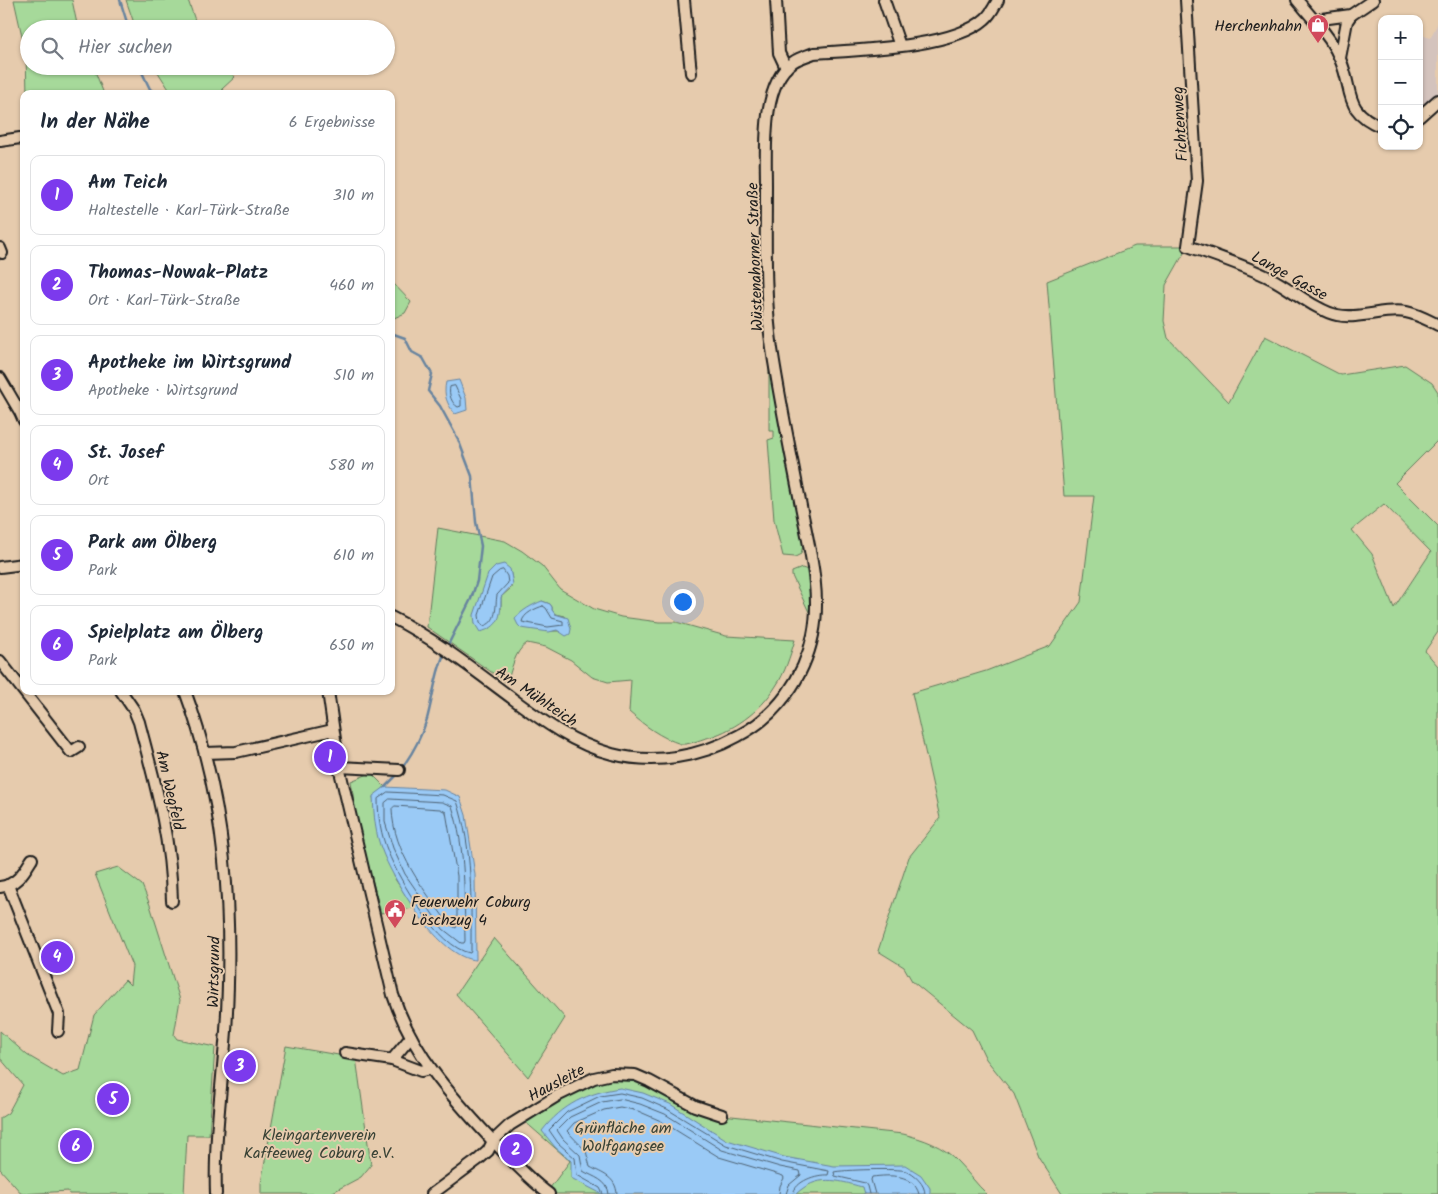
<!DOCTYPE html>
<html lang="de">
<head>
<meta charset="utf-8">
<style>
  :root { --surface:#fff; --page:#f6f6f7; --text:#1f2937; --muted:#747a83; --line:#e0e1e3; --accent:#7c3aed }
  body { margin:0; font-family:Kalam,sans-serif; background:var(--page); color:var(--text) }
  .controls { position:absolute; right:15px; top:15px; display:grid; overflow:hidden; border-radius:10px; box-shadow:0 1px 4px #0004 }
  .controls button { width:45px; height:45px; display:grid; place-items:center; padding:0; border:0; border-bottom:1px solid var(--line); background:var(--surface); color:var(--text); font:25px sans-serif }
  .you { position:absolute; left:682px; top:601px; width:18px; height:18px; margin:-12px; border:4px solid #fff; border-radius:50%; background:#1a73e8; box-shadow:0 0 0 8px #1a73e833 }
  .badge { display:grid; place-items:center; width:32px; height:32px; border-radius:50%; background:var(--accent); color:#fff; font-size:16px; font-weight:700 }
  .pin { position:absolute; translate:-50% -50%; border:2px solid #fff; box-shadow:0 1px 5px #0006 }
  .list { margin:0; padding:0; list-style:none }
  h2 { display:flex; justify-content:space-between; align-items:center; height:65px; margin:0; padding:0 20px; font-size:21px }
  h2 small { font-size:16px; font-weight:400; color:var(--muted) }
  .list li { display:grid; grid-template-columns:32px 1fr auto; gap:15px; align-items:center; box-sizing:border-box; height:80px; margin:0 10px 10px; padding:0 10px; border:1px solid var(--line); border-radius:10px }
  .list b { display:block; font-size:19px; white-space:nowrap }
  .list p { margin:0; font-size:16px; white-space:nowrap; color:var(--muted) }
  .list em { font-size:16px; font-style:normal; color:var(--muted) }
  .icon { flex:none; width:28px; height:28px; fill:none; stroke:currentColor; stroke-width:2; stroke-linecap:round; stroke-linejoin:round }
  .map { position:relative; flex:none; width:1438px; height:1194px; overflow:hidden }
  .search { position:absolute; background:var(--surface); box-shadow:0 1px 4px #0004; left:20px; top:20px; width:375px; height:55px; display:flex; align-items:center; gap:12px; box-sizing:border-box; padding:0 18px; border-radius:28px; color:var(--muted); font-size:19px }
  .panel { position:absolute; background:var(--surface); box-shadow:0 1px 4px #0004; left:20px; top:90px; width:375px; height:605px; border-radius:10px }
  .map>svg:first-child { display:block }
  .built { fill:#d4c3bd }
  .green { fill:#a6d99a; stroke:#617a5b; fill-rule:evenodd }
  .water { fill:#9acaf6; stroke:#68849f }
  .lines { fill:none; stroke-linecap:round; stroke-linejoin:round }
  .shore { stroke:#4e6273; stroke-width:1 }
  .stream { stroke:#68849f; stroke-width:2.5 }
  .minor-casing { stroke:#1c1c1c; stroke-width:14 }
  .minor { stroke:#e6cbad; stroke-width:10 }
  .labels { text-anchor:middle; stroke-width:4; stroke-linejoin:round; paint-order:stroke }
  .poi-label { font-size:16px; fill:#1c1c1c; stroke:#e6cbad; text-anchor:end }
  .street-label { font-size:16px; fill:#1c1c1c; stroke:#e6cbad }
  .park-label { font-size:16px; fill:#384235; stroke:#e6cbad }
</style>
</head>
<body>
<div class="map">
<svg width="1438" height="1194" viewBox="0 0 1438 1194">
  <rect width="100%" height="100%" fill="#e6cbad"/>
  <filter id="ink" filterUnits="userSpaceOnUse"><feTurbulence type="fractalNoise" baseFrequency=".02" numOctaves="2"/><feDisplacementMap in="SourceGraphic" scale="10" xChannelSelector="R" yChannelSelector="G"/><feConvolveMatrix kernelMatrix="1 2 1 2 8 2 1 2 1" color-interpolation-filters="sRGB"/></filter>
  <g filter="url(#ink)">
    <path class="built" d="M1438,23V95L1419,112V32L1430,38Z"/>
    <g class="green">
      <path d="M14,0H72L78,29H29V66H93L104,94H27L26,54Z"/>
      <path d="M126,0H188L198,29H136Z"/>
      <path d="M154,66H225L235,77L222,89L226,94H172Z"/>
      <path d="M1135,246H1188L1166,285L1164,321L1168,338L1229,402L1265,336L1341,375L1405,365L1432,383L1438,392V440L1395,483L1438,526V632L1425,651L1438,666V1194H1062L1038,1156L1014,1094L986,1059L972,1030L912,981L904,967L878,951L909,857L940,818L912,693L986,671L1050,646L1081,602L1094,496H1064L1047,281ZM1384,504L1431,552L1394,608L1372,554L1352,530Z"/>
      <path d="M391,281L411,302L405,313L392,319Z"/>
      <path d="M769,360L803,545L801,554L795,557L783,556L774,520L768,440L774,438V431H769Z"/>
      <path d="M438,528L505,541L522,551L542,566L560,589L594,609L621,617L659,622H676L726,636L795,640C790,656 785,673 776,686C760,712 732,732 703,739C697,741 687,745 681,744C661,738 644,725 629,712L631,680L608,682L592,677L571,660L546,647L527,643C514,652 512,669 507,683L427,627ZM504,564C513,572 512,577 511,588L501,597V609L475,624ZM542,601L550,604L552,607V610L555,614L564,616L571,629L561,631H552Z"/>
      <path d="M802,568L808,570L811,592L809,612L792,576V572Z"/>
      <path d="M371,773L385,787L373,797L395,879L414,908L381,913L357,822L351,781Z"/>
      <path d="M118,867L142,885L150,905L180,1000L174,1035L177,1039L215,1047L209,1135H187L184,1194H69L68,1191L22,1194L0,1169V1118L8,1113L23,1085L0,1058V1031L27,1055L63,1076L80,1070L94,1015L125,980L130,985L132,966L95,874Z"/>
      <path d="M494,938L565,1018L528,1077L456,994Z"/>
      <path d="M286,1046L356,1058L371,1165L361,1177L329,1194H261V1183Z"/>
      <path d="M606,1078L639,1079L695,1110L714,1118L722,1115L903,1134C923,1139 944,1146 958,1162C968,1172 976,1184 987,1194H549L547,1192L570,1161L523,1120L590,1082Z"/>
    </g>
    <g class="water">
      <path d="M459,380L466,398L467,410L455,414C447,404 443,395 446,382Z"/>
      <path d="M504,564L510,569L513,584L501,597C501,616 500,627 480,632L475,624L474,615L488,574L496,566Z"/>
      <path d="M542,601L550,604L552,607V610L555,614L568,618L571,629L570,634L566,636L557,630L549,632L521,628L518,625L515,619C522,610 532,605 542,601Z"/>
      <path d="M385,787L445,790L460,797L466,815L475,875L476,960C440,959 395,883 383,853C375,834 374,816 373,796Z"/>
      <path d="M620,1088L643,1093L670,1104L727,1140L784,1157L834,1166L905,1165L921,1175L930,1188V1194H864L862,1187C837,1180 817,1174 796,1194H602L571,1178V1161L555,1147L542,1131C563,1104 587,1093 620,1088Z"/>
    </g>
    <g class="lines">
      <g class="shore">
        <path d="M455,386L461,399V406L458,407C452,404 448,394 450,387Z"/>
        <path d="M503,570L507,576L508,583L497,595C495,606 498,623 483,626L480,622L479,615L492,577L499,571Z"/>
        <path d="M543,606L546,608L552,618L563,621V625L548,627L522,622C523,614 536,608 543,606Z"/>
        <path d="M388,792L443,795L457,801C473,849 471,901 471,951L470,953C439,948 399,880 388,852C381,835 378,817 378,799Z"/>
        <path d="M390,799L442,802L452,806C466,849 464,896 465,941L464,943H461L443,929L405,874L393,848L385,822V803Z"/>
        <path d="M395,806L440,809L446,812L457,876V925L456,928L449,924C424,890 393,852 392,809Z"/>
        <path d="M603,1194L600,1188L577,1175L575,1158L558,1143L549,1130L567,1112L600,1096L620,1093L642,1098L667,1109L726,1145L782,1162L829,1171L828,1175C817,1174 795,1181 793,1194"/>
        <path d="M609,1194C608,1180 593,1177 583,1171L580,1155L563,1139L557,1130L570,1117L602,1102L620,1099L640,1104L665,1114L722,1150L780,1167L800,1171L801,1175L789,1185L786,1194"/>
        <path d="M617,1194C616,1177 603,1174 590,1167L586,1151L567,1131L574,1123L604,1110L620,1107L638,1111L661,1121L719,1157L783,1176L784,1178L780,1186L779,1194"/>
        <path d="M869,1194L867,1186L865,1183L835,1176L834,1172C841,1170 899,1168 906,1171C915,1175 925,1184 925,1194"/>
        <path d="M875,1194L871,1180L872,1177C890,1175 913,1173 919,1194"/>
      </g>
      <g class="stream">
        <path d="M120,0L129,29"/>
        <path d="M139,66L150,89L156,94"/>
        <path d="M391,333L405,338L412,352L423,358L432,374L428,391L440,406L458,439L472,476L476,522L481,546L477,581L471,599L449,643"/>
        <path d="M404,765C413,752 422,735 427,719C433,697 435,675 444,654"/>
        <path d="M385,787L398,774"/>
      </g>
      <g class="minor-casing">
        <g id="minor">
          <path d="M684,0L691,73"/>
          <path d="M776,0L779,53L786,68"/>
          <path d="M884,0L900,46"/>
          <path d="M1186,0L1197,181L1188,246C1215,256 1244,265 1270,278C1289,287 1318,312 1337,315C1360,320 1384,308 1406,312C1417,314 1428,320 1438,325"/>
          <path d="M1297,0L1314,20L1351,15L1373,0"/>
          <path d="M1314,20C1324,31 1334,44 1340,59C1354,90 1342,111 1382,127"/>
          <path d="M1340,58L1347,21L1351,15"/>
          <path d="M1419,117L1438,100"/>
          <path d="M0,141L20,138L24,140"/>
          <path d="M0,248L2,253"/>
          <path d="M0,378L20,412L24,421"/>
          <path d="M0,567L24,564"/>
          <path d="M391,617C435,639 474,670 513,699C544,722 574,744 612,754C654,765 700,757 738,736C777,716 804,678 813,635C822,593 809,547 801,506C791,454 780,402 772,349C764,295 766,240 766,185C766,150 761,84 793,62C800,57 807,56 814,53C857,50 953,48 985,19C991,14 994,7 998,0"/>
          <path d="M0,661L71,752L79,747"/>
          <path d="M121,691L134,710L139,722C155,783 171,837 172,901"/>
          <path d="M185,691C227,804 233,913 226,1031C222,1085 214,1140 216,1194"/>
          <path d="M328,691L339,767L393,995C412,1053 450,1095 491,1139C510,1158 527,1178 549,1194"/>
          <path d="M205,753L236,752L333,730"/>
          <path d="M339,767L399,770"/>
          <path d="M8,885L59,1014L58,1031"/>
          <path d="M0,887C17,885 24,872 32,859"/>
          <path d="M345,1053L392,1060L421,1071L430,1069"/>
          <path d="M392,1060L411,1037"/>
          <path d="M432,1194L479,1159L488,1151L493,1141L510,1125L557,1096L594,1078L612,1074L635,1075L649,1081L695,1106L722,1115"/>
        </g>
      </g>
      <use href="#minor" class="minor"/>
    </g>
  </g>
  <defs>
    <g id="shop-pin" transform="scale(1.125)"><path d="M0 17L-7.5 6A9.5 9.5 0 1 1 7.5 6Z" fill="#d1495b" stroke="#e6cbad"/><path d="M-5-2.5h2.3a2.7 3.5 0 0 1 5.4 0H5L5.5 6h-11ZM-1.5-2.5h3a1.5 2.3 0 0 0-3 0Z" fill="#fff"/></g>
    <g id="civic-pin" transform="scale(1.125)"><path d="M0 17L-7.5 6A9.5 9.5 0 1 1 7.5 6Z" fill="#d1495b" stroke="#e6cbad"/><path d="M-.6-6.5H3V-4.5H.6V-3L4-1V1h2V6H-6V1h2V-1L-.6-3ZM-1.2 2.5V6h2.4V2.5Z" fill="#fff"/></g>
  </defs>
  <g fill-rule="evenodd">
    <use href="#shop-pin" x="1318" y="25"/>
    <use href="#civic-pin" x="395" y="910"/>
  </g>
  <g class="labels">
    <g class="poi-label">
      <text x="1302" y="31">Herchenhahn</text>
      <text x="411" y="907" text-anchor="start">Feuerwehr Coburg<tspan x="411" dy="18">Löschzug 4</tspan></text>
    </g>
    <g class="street-label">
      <text transform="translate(1179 124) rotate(-94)" y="6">Fichtenweg</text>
      <text transform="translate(754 257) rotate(-92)" y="6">Wüstenahorner Straße</text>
      <text transform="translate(1290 275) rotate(29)" y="6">Lange Gasse</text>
      <text transform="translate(537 696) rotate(34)" y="6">Am Mühlteich</text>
      <text transform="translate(171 790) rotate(77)" y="6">Am Wegfeld</text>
      <text transform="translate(213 972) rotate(-89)" y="6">Wirtsgrund</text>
      <text transform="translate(556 1082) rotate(-28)" y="6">Hausleite</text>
    </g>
    <g class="park-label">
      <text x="623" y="1133">Grünfläche am<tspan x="623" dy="18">Wolfgangsee</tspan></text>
      <text x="319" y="1140">Kleingartenverein<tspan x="319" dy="18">Kaffeeweg Coburg e.V.</tspan></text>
    </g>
  </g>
</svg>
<div class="controls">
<button>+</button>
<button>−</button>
<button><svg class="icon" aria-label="locate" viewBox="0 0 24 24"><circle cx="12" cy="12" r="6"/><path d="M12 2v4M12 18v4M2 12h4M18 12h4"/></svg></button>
</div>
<div class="you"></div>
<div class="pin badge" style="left:330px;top:757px">1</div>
<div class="pin badge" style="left:516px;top:1150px">2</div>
<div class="pin badge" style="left:240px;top:1066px">3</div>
<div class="pin badge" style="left:57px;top:957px">4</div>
<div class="pin badge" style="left:113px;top:1099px">5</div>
<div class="pin badge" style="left:76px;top:1146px">6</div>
<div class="search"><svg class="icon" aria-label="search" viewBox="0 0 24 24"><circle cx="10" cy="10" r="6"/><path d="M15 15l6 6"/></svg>Hier suchen</div>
<section class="panel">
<h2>In der Nähe<small>6 Ergebnisse</small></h2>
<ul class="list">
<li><span class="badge">1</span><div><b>Am Teich</b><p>Haltestelle · Karl-Türk-Straße</p></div><em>310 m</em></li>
<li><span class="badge">2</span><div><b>Thomas-Nowak-Platz</b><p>Ort · Karl-Türk-Straße</p></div><em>460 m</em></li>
<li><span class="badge">3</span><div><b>Apotheke im Wirtsgrund</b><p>Apotheke · Wirtsgrund</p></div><em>510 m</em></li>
<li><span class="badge">4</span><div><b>St. Josef</b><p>Ort</p></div><em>580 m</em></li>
<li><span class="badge">5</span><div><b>Park am Ölberg</b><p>Park</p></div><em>610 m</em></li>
<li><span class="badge">6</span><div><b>Spielplatz am Ölberg</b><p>Park</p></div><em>650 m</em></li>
</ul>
</section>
</div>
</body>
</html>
